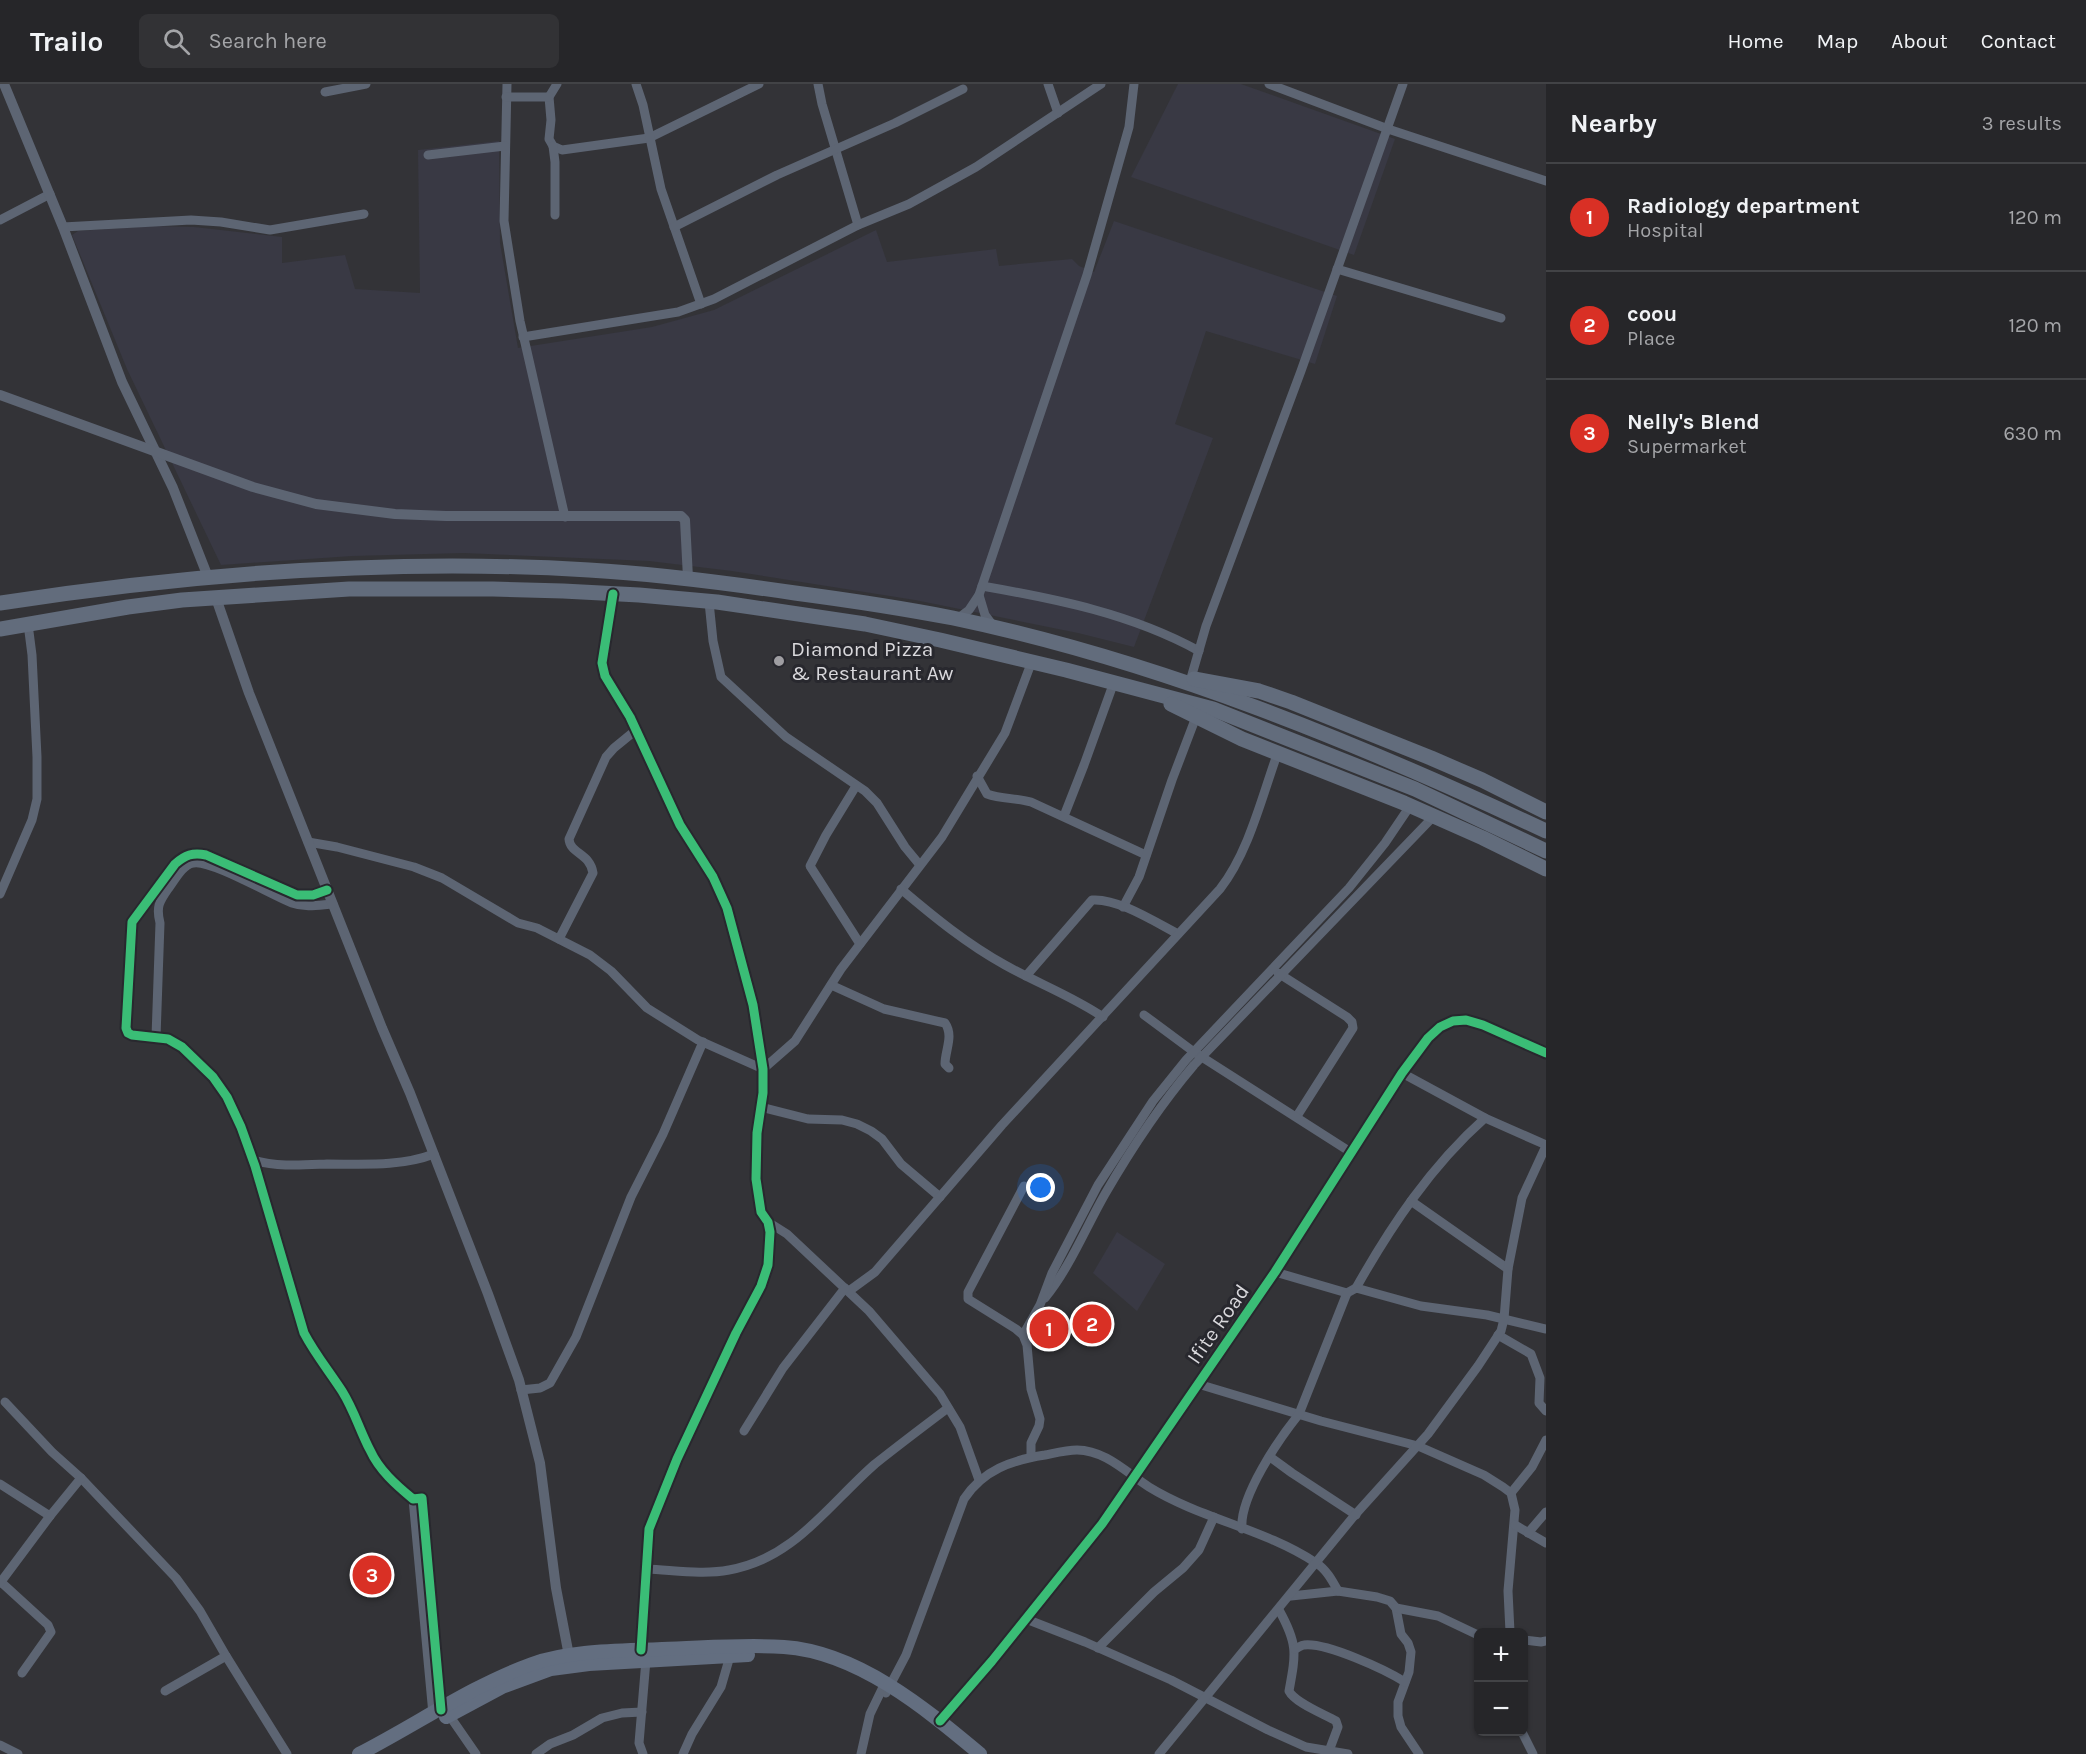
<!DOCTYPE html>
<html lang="en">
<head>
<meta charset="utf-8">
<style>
  :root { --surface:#262629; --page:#323235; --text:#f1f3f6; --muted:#a4a5a8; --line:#424346; --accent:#d93025 }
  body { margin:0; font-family:Karla,sans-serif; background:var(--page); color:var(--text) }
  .controls { position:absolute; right:18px; bottom:18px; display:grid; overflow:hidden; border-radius:9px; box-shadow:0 2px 4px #0004 }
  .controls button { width:54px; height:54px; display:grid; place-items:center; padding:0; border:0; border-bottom:2px solid var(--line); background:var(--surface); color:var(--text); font:30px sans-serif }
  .you { position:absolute; left:1041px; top:1104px; width:21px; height:21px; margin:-15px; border:4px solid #fff; border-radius:50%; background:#1a73e8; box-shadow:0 0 0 9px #1a73e833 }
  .badge { display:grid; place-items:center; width:39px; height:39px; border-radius:50%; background:var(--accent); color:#fff; font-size:20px; font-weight:700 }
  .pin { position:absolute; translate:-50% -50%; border:3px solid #fff; box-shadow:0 2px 6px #0006 }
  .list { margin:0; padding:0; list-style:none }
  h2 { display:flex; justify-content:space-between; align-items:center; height:78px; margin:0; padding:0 24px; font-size:26px }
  h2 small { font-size:20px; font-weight:400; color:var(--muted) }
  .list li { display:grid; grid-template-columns:39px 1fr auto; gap:18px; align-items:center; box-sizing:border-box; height:108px; padding:0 24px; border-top:2px solid var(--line) }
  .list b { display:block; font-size:22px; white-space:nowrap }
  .list p { margin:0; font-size:20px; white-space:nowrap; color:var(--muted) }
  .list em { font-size:20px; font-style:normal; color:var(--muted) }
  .icon { flex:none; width:33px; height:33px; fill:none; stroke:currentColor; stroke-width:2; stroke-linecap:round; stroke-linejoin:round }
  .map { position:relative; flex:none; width:1546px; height:1670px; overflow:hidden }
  header { display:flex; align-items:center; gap:36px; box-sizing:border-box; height:84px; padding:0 30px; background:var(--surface); border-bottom:2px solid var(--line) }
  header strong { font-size:28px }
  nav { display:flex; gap:33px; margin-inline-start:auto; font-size:21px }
  .search { width:420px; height:54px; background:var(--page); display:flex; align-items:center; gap:15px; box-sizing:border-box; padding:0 21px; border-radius:9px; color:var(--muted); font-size:22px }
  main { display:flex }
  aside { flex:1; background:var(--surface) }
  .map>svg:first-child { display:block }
  .built { fill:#393944 }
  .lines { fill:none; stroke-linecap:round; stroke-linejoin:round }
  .minor { stroke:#5d6573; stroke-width:9 }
  .tertiary { stroke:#5d6573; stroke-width:10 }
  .primary { stroke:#636e80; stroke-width:14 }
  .trunk { stroke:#626c7c; stroke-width:15 }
  .cycleway-casing { stroke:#28282e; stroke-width:13 }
  .cycleway { stroke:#3abd76; stroke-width:9 }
  .poi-dot { fill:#9f9ea2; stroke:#28282e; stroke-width:2 }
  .labels { text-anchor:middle; stroke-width:6; stroke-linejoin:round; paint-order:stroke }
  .poi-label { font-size:21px; fill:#d9d8dc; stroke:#28282e; text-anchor:start }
  .street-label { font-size:21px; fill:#d9d8dc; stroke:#28282e }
</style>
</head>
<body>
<header>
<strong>Trailo</strong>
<div class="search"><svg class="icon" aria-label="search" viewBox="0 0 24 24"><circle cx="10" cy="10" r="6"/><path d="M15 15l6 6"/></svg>Search here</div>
<nav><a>Home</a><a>Map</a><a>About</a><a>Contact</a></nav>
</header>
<main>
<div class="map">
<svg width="1546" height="1670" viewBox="0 0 1546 1670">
  <rect width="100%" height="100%" fill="#333337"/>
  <g class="built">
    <path d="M1178,0H1241L1395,55L1354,171L1131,93Z"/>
    <path d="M499,57L500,159L518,264L652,243L714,226L876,146L887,178L996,165L999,182L1072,175L1079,182L1094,188L1114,137L1337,212L1315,280L1206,247L1175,340L1213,354L1134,563L1078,549L915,516L732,487L649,477L464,469L352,472L221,481L127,285L72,151L78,147L153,142L194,143L282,153V179L345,171L355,205L420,209L418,66Z"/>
    <path d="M1117,1148L1165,1180L1137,1227L1093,1189Z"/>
  </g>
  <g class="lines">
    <g class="minor">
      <path d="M507,0L504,137L520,237L565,433"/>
      <path d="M557,0L549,13L551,36L549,55L553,62L562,66L649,54L759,0"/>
      <path d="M636,0L643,21L661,105L701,220"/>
      <path d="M818,0L822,20L858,141"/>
      <path d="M1048,0L1058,29"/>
      <path d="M1269,0L1388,45L1546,97"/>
      <path d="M325,8L366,0"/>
      <path d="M506,13H549"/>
      <path d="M553,62L555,78V131"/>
      <path d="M428,71L505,62"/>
      <path d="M0,136L50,110"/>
      <path d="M63,143L191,136L221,138L270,146L364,130"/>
      <path d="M674,143L777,91L895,39L963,5"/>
      <path d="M1337,185L1501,234"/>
      <path d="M523,253L678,228L714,215L858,141L909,120L976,83L1101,0"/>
      <path d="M982,502C1057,515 1132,530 1199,567"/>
      <path d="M613,510L602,579L605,592L630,633L680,741L713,793L727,824L753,921L763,985V1009L757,1049L756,1095L761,1128L768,1138L770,1148L768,1181L761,1202L736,1249L677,1375L649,1445L641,1566"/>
      <path d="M979,511L985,531L994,543"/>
      <path d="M709,518L713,557L721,593L786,653L865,707L877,719L905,763L919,780"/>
      <path d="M957,535L969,526L979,511L1087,191L1129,43L1134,0"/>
      <path d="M1191,594L1206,542L1301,287L1403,0"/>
      <path d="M977,692L987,710C1001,715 1016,714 1031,718L1146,771"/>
      <path d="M856,702L826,751L810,782L860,860"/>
      <path d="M1064,732L1084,681L1114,598"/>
      <path d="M308,758L337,763L414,783L442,794L518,839L537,844L590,871L611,887L647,924L698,956L763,985L795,957L841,885L942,753L1005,649L1032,577"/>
      <path d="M901,805C934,833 967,860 1005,881C1037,899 1072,912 1103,933"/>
      <path d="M327,806L313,811H297L206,771C193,768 185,771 175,780L132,838L126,944L128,949L132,951L168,955L182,963L213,993L227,1013L241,1043L255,1082L304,1249C315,1270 329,1287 342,1307C354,1326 360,1347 370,1366C379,1386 396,1401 413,1415L422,1414L441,1626"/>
      <path d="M0,810L32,736L37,715V673L32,571L28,540"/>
      <path d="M1123,823L1139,793L1172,696L1196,633"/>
      <path d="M559,855L593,789C590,769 570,770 569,755L606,673L614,664L636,646"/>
      <path d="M1278,889L1347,933L1352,938L1353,944L1297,1032"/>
      <path d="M1026,892L1092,816C1118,814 1155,838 1178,850"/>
      <path d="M831,901L884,925L945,939C954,952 945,966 945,980L949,984"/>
      <path d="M1144,931L1194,968L1352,1069"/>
      <path d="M156,953L160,839C156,823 159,818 168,805C175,796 182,781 193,779C210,775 273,812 292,819C306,824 319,821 333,820"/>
      <path d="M1402,989L1485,1034L1546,1061"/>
      <path d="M761,1023L808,1035L842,1036L857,1040L871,1047L882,1055L901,1080L940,1113"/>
      <path d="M253,1076C277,1083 302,1081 327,1080C362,1080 400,1083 434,1070"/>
      <path d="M1024,1102L968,1208V1215L1016,1245L1023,1251L1027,1261L1031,1305L1040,1335L1039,1342L1031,1359V1373"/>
      <path d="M1411,1117L1508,1185"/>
      <path d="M768,1138L787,1150L869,1227L940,1310L960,1343L979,1396"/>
      <path d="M1275,1188L1347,1209L1356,1204L1421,1222L1487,1231L1546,1245"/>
      <path d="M1356,1204C1391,1142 1431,1082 1485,1034"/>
      <path d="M849,1207L875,1188L1002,1041L1220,805C1249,768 1262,712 1278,668"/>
      <path d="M1045,1214C1070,1183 1085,1145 1105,1110C1131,1065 1160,1021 1194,981L1434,732"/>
      <path d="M1023,1251L1040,1221L1052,1189L1098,1101L1153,1017L1186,976L1349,804L1385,759L1410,722"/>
      <path d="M1498,1251L1531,1270L1540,1294L1539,1319L1546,1327"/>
      <path d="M1198,1300L1321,1337L1418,1362L1484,1391L1503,1403L1511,1409L1515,1426L1508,1507L1510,1548"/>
      <path d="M521,1306L540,1304L550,1299L576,1253L631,1113L663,1050L703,958"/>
      <path d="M5,1318L52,1368L81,1394L176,1494L200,1527L226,1572L287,1670"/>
      <path d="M744,1347L783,1284L845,1204"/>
      <path d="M1270,1373L1292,1389L1356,1431"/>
      <path d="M0,1400L50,1432"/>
      <path d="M1511,1409L1532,1383L1546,1356"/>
      <path d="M413,1415L433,1630"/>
      <path d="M1515,1441L1546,1459"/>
      <path d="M1242,1445C1239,1413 1279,1355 1299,1330L1347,1209"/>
      <path d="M1528,1449L1546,1428"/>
      <path d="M647,1485C673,1486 703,1491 729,1486C794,1475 829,1420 875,1380C899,1361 924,1342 948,1324"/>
      <path d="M1,1498L48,1541L51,1548L22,1589"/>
      <path d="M0,1499L50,1432L81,1394"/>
      <path d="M1291,1512L1338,1507L1377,1513L1390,1517L1396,1524L1401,1550L1408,1559L1411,1568L1409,1588L1398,1618V1632L1401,1643L1419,1670"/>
      <path d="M1396,1524L1438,1532L1478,1551"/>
      <path d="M1279,1526C1298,1560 1296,1569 1289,1607C1295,1619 1324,1630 1336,1637L1338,1643L1329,1667"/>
      <path d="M1026,1535L1085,1558L1171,1596L1268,1646L1306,1663L1348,1670"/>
      <path d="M1524,1556L1541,1558L1546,1557"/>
      <path d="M1098,1564L1154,1508L1183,1484L1199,1466L1214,1433"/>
      <path d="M1295,1565C1298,1564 1301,1561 1304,1561C1326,1558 1386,1586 1405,1598"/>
      <path d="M165,1607L226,1572"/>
      <path d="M886,1609L906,1571L964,1415C983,1386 1012,1376 1045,1371C1055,1369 1067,1366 1077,1366C1105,1366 1127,1389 1149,1403C1201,1435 1265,1445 1316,1479C1326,1485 1332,1496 1338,1507"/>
      <path d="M449,1631L476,1670"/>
      <path d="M1522,1648L1533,1670"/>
      <path d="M0,1661L18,1670"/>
      <path d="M536,1670L550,1660L573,1651L602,1634L622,1629L642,1628"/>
      <path d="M643,1670L639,1659L646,1576"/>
      <path d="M683,1670L692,1650L721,1603L730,1572"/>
      <path d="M861,1670L870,1630L885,1599"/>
      <path d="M1159,1670L1354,1432L1428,1350L1478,1282L1501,1247L1504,1235L1508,1185L1522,1114L1546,1062"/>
    </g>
    <g class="tertiary">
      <path d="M4,0L63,143L122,298L173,404L208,493"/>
      <path d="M0,311L253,403L316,420L395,430L446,432H681L685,436L688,494"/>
      <path d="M216,514L249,609L382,944L410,1009L488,1210L519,1296L540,1379L556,1504L570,1577"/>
      <path d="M940,1637L992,1577L1102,1440L1275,1188L1402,989L1428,954L1440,943L1453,937L1466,936L1483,941L1546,969"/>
    </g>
    <g class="primary">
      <path d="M446,1633L502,1603L551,1585L589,1580L748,1571"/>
      <path d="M359,1670C416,1641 471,1602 532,1580C572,1566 620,1567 662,1565C702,1564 744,1560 784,1563C858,1568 926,1625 980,1670"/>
    </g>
    <g class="trunk">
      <path d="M0,519C195,489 392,474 589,486C658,490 727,499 795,509C848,516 901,524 953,534C1159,577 1356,658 1546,747"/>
      <path d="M0,545L128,523L182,516L349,505H493L563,507L639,511L717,518L865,540L940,556L1066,586L1213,625L1415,705L1546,767"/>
      <path d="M1194,595L1259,607L1291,618L1431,674L1482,696L1546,728"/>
      <path d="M1171,620L1242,655L1404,719L1483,754L1546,785"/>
    </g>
    <g class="cycleway-casing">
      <g id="cycleway">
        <path d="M613,510L602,579L605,592L630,633L680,741L713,793L727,824L753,921L763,985V1009L757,1049L756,1095L761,1128L768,1138L770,1148L768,1181L761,1202L736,1249L677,1375L649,1445L641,1566"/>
        <path d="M327,806L313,811H297L206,771C193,768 185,771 175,780L132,838L126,944L128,949L132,951L168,955L182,963L213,993L227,1013L241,1043L255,1082L304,1249C315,1270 329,1287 342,1307C354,1326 360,1347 370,1366C379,1386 396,1401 413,1415L422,1414L441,1626"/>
        <path d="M940,1637L992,1577L1102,1440L1275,1188L1402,989L1428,954L1440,943L1453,937L1466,936L1483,941L1546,969"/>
      </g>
    </g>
    <use href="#cycleway" class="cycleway"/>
  </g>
  <circle class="poi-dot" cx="779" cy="577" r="6"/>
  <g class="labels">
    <g class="poi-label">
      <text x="791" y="572">Diamond Pizza<tspan x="791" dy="24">&amp; Restaurant Aw</tspan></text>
    </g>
    <g class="street-label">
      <text transform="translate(1218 1240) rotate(-55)" y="7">Ifite Road</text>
    </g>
  </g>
</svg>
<div class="controls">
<button>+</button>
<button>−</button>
</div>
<div class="you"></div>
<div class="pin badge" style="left:1049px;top:1245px">1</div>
<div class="pin badge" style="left:1092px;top:1240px">2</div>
<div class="pin badge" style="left:372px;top:1491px">3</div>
</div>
<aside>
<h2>Nearby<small>3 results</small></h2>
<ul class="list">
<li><span class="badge">1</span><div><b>Radiology department</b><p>Hospital</p></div><em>120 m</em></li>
<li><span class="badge">2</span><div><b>coou</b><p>Place</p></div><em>120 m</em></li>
<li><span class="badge">3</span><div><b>Nelly's Blend</b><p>Supermarket</p></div><em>630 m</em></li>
</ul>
</aside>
</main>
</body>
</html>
